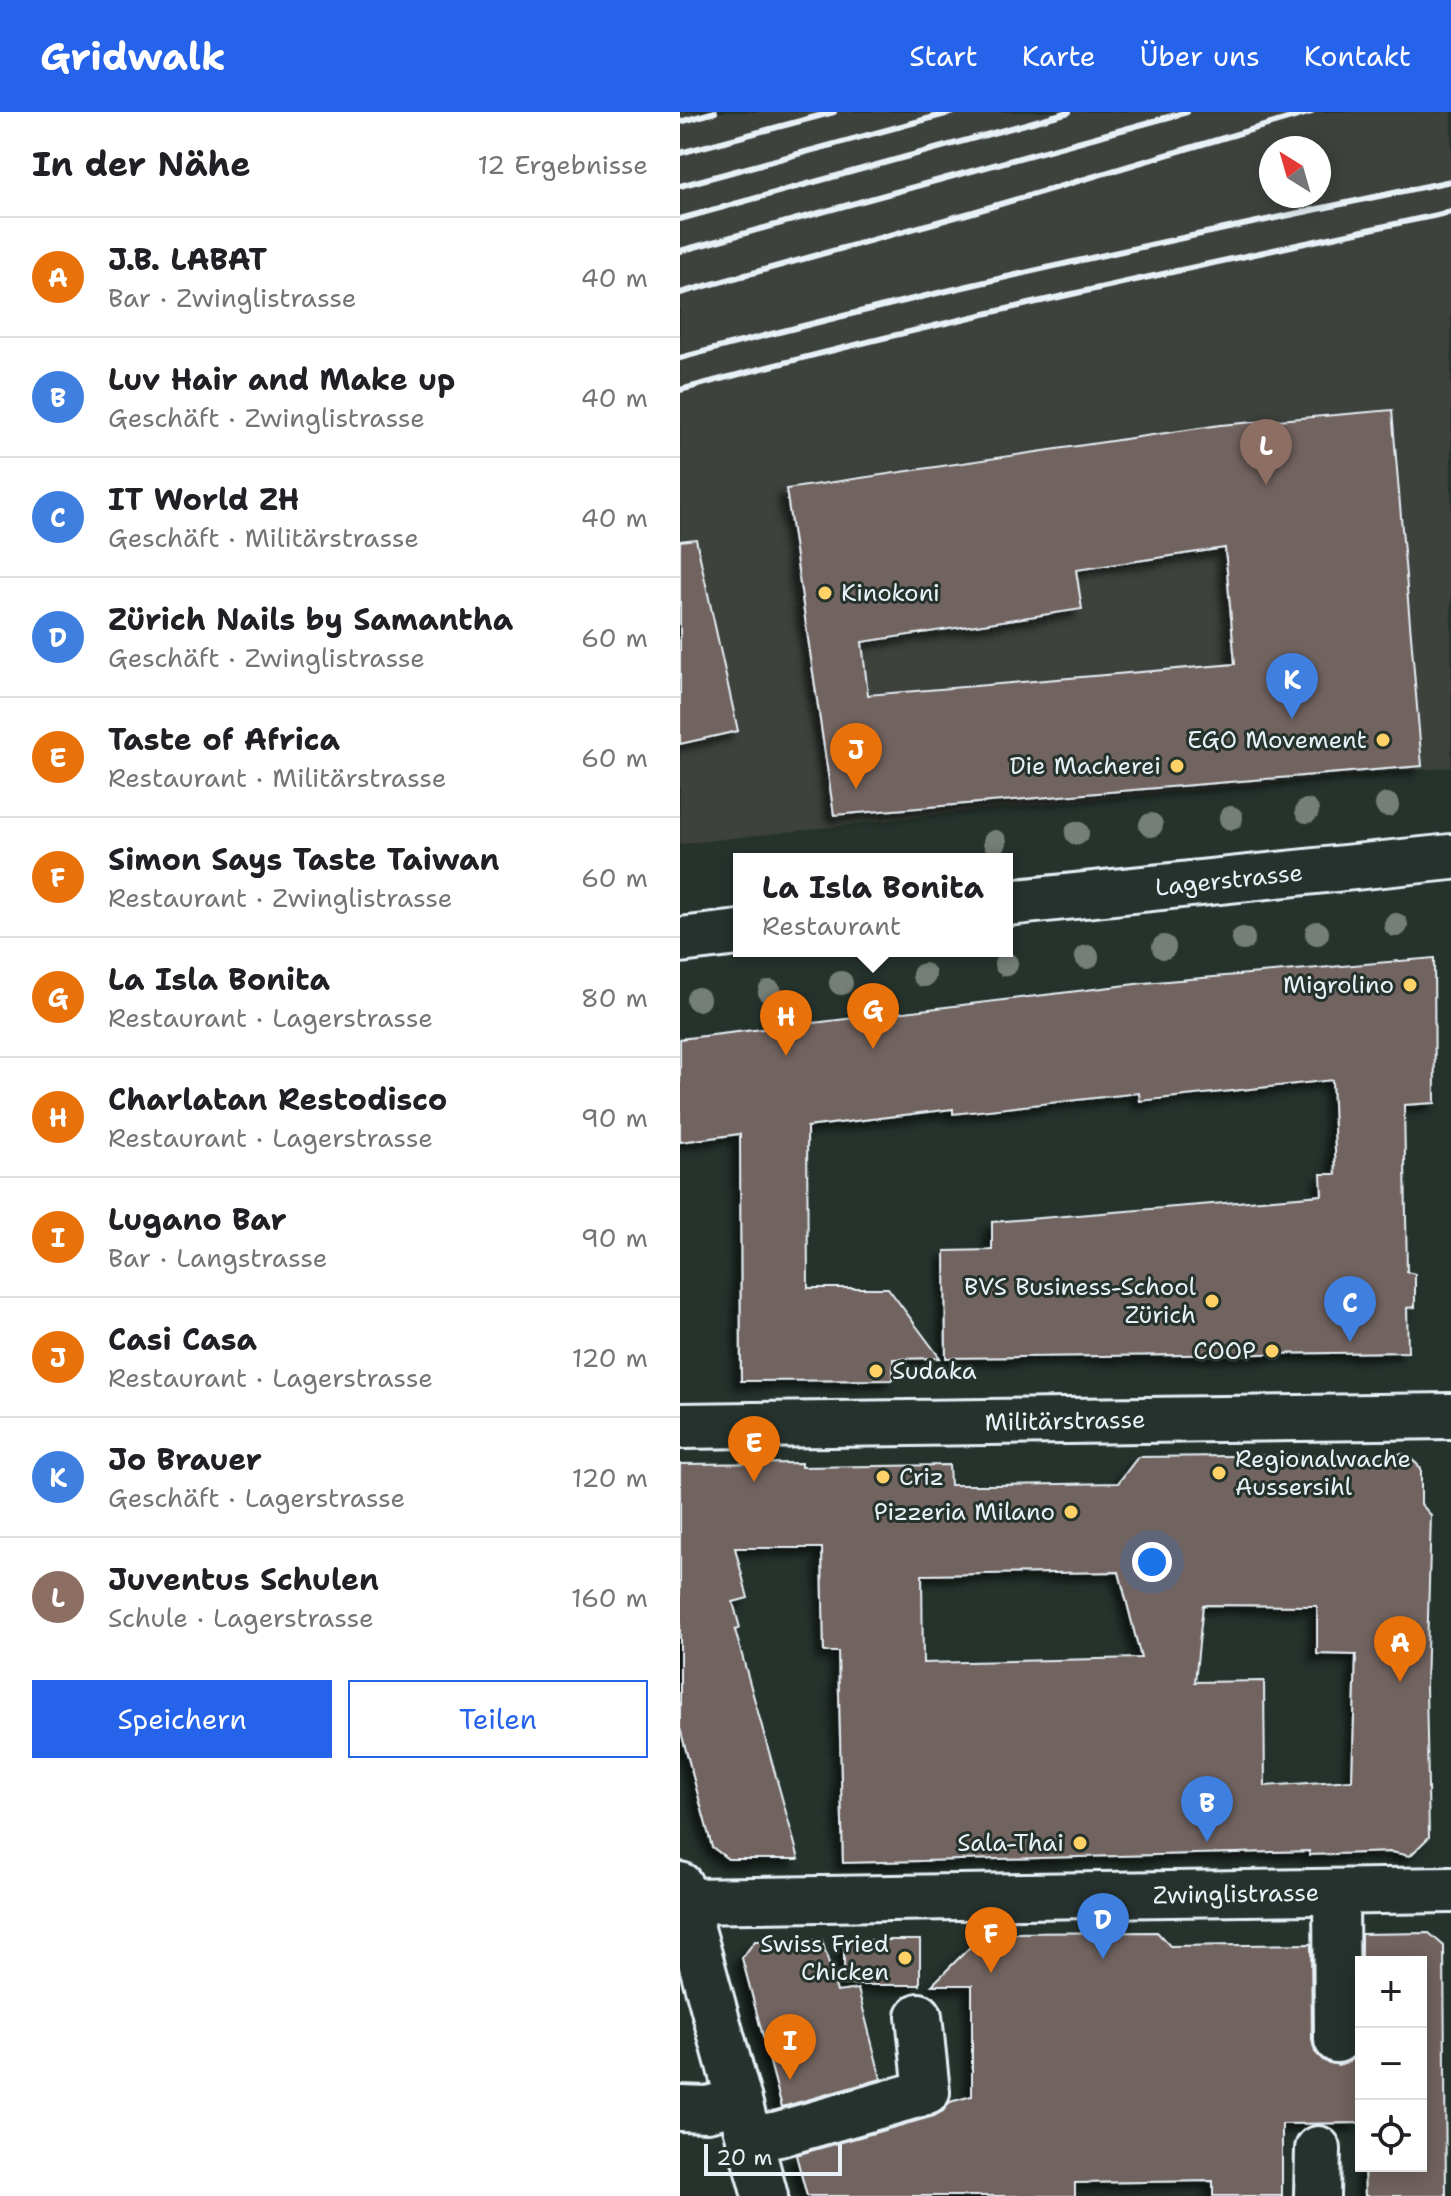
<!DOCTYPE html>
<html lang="de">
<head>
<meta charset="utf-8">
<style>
  :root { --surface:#fff; --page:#f2f2f2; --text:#202124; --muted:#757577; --line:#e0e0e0; --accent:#2563eb }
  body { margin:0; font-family:"Shantell Sans",sans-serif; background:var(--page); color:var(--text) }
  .controls { position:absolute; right:24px; bottom:24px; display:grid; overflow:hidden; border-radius:0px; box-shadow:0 4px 20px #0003 }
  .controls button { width:72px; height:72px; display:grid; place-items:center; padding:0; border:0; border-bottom:2px solid var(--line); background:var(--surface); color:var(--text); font:40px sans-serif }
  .compass { position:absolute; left:579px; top:24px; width:72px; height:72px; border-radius:50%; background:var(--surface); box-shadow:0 4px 20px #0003; rotate:323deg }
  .scale { position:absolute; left:24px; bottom:20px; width:138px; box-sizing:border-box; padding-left:8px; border:4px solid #e8f1f8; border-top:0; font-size:22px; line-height:28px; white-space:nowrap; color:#e8f1f8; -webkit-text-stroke:6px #26332d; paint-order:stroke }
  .you { position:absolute; left:472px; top:1450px; width:28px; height:28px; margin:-20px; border:6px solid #fff; border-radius:50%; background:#1a73e8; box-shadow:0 0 0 12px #1a73e833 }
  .badge { display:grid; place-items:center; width:52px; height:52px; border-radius:50%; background:var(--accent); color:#fff; font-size:26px; font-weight:700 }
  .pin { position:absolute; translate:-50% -66px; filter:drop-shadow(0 2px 4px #0008) }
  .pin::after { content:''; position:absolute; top:42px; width:28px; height:24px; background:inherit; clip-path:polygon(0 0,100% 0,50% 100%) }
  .popup { position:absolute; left:53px; top:741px; width:280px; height:104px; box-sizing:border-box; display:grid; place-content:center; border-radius:0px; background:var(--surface); filter:drop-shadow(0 2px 6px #0005); font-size:26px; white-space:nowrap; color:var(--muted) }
  .popup b { font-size:30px; color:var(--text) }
  .popup::after { content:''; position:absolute; left:50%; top:100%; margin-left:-16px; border:16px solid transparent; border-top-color:var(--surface) }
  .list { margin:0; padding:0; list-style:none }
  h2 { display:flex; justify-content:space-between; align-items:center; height:104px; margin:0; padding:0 32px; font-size:34px }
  h2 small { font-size:26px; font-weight:400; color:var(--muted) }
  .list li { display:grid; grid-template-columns:52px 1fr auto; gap:24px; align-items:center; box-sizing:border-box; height:120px; padding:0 32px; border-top:2px solid var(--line) }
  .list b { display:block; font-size:30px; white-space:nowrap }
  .list p { margin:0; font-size:26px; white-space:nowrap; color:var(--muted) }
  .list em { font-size:26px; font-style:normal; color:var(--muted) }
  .actions { display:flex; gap:16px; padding:24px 32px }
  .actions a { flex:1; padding:18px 0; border:2px solid var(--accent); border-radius:0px; text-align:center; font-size:28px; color:var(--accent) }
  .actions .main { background:var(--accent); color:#fff }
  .icon { flex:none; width:44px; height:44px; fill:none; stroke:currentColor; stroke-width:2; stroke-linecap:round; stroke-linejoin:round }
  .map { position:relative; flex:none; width:771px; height:2084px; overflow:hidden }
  header { display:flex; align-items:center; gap:48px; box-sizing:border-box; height:112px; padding:0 40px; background:var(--accent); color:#fff }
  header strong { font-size:38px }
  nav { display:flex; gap:44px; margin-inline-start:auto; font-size:28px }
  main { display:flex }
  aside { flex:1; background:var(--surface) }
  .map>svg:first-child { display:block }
  .built { fill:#3c423c; fill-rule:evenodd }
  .building { fill:#71645e; stroke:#e8f1f8; stroke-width:2; fill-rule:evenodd; filter:url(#shadow) }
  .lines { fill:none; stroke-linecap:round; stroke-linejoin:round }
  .minor-casing { stroke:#e8f1f8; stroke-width:50 }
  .minor { stroke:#26332d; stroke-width:44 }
  .rail { stroke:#e8f1f8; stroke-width:6 }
  .tree { fill:#747f78 }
  .poi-dot { fill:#ffd166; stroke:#26332d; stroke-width:3 }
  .labels { text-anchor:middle; stroke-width:6; stroke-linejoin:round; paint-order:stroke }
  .poi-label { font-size:24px; fill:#e8f1f8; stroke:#26332d; text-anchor:end }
  .street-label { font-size:24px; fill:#e8f1f8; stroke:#26332d }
</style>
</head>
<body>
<header>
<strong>Gridwalk</strong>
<nav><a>Start</a><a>Karte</a><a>Über uns</a><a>Kontakt</a></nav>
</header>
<main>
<aside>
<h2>In der Nähe<small>12 Ergebnisse</small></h2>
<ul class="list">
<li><span class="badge" style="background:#e8710a">A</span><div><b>J.B. LABAT</b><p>Bar · Zwinglistrasse</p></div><em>40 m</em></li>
<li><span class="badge" style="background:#3f7fe0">B</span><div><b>Luv Hair and Make up</b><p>Geschäft · Zwinglistrasse</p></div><em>40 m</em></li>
<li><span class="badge" style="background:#3f7fe0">C</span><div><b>IT World ZH</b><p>Geschäft · Militärstrasse</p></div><em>40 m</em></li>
<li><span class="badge" style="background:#3f7fe0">D</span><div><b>Zürich Nails by Samantha</b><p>Geschäft · Zwinglistrasse</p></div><em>60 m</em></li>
<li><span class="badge" style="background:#e8710a">E</span><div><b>Taste of Africa</b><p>Restaurant · Militärstrasse</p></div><em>60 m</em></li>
<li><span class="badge" style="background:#e8710a">F</span><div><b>Simon Says Taste Taiwan</b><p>Restaurant · Zwinglistrasse</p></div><em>60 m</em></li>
<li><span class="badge" style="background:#e8710a">G</span><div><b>La Isla Bonita</b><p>Restaurant · Lagerstrasse</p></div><em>80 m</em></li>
<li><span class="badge" style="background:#e8710a">H</span><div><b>Charlatan Restodisco</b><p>Restaurant · Lagerstrasse</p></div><em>90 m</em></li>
<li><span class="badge" style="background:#e8710a">I</span><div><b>Lugano Bar</b><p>Bar · Langstrasse</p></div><em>90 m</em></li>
<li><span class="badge" style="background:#e8710a">J</span><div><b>Casi Casa</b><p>Restaurant · Lagerstrasse</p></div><em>120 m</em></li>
<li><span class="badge" style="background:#3f7fe0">K</span><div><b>Jo Brauer</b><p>Geschäft · Lagerstrasse</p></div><em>120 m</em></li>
<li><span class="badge" style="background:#8d6e63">L</span><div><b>Juventus Schulen</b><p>Schule · Lagerstrasse</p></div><em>160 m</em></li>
</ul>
<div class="actions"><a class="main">Speichern</a><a>Teilen</a></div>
</aside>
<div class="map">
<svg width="771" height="2084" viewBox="0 0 771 2084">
  <defs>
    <filter id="shadow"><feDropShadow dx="-7" dy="7" stdDeviation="4" flood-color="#0009"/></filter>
  </defs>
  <rect width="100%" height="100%" fill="#26332d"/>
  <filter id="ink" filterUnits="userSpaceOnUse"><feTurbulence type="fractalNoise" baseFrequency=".0125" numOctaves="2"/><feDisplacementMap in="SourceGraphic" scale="16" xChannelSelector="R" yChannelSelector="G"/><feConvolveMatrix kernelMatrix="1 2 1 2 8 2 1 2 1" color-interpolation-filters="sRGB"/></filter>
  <g filter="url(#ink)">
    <path class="built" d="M0,0H771V655L288,699L0,732ZM591,36H639V84H591Z"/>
    <g class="building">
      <path d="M712,298L742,654L154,703L106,377L540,313ZM545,436L555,552L188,583L182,530L402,497L396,458Z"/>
      <path d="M16,427L58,619L0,632V429Z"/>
      <path d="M754,846L755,991L724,993L727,1160L735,1162V1195L727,1196L728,1240L266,1246L265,1139L312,1138V1110L642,1083L641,1062H656L652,968L460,989L459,981L273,1002V997L127,1015L128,1176H208L260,1246L213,1247V1268L61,1269L60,1022L0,1030V927L464,871Z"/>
      <path d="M726,1342L741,1356V1392L751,1403L746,1574L749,1725L730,1744L711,1740L629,1743V1739L163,1751L158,1540H144L142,1436H55L68,1486L53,1490L60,1516L55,1518L119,1747H48L32,1735L0,1616V1352L121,1351V1355L269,1353L270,1373H315L438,1371L458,1345ZM439,1460L461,1546L243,1551L242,1463ZM523,1493L637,1494V1542L676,1543L672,1668L585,1674L584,1569L515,1570Z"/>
      <path d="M477,1820L490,1834L631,1832L632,1928L635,1940L644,1949L658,1953L670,1949L678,1941L681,1932V2011L602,2012V2084H533V2069L395,2071V2084H127L116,2043L254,2004L263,1999L270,1990L292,1984V1873H252L304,1821Z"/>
      <path d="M749,1821L764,1834L766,2084H685L684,2054H741V1850H681V1822Z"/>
      <path d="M142,1828L157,1880L178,1877L201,1967L102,1995L62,1846L75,1829Z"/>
      <rect x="164" y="1828" width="76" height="45"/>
    </g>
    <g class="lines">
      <g class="minor-casing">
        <g id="minor">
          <path d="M327,791L771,745"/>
          <path d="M0,828L59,821"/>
          <path d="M0,1314L771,1304"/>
          <path d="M0,1773L85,2084"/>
          <path d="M656,1781L657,1928"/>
          <path d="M4,1789L771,1778"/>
          <path d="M0,1996L27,1997L59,1989"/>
          <path d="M69,2027L99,2022L247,1980L239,1904"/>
          <path d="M637,2084L638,2037"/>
        </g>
      </g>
      <use href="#minor" class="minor"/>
      <g class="rail">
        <path d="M0,10L35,0"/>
        <path d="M0,41L154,0"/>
        <path d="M0,74L273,0"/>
        <path d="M0,107L389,0"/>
        <path d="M0,139L507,0"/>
        <path d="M0,181L290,101L631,0"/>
        <path d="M0,246C255,177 513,123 771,69"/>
        <path d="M0,278C255,209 513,155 771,100"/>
      </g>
    </g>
    <g class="tree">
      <circle cx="707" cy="693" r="12"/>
      <circle cx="627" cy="699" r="12"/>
      <circle cx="551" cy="706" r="12"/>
      <circle cx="471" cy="713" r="12"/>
      <circle cx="397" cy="721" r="12"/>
      <circle cx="315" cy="730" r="12"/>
      <circle cx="716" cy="813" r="12"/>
      <circle cx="637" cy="821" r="12"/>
      <circle cx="563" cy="827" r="12"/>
      <circle cx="484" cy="835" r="12"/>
      <circle cx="407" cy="845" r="12"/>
      <circle cx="326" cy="852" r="12"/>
      <circle cx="244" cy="863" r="12"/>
      <circle cx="161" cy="871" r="12"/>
      <circle cx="90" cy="880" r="12"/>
      <circle cx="18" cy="887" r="12"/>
    </g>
  </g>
  <g class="poi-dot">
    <circle cx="145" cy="481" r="8"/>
    <circle cx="703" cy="628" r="8"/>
    <circle cx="497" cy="654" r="8"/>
    <circle cx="730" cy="873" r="8"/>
    <circle cx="532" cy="1189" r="8"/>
    <circle cx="592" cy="1239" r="8"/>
    <circle cx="196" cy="1259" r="8"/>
    <circle cx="539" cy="1361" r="8"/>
    <circle cx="203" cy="1365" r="8"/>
    <circle cx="391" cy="1400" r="8"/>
    <circle cx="400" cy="1731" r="8"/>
    <circle cx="225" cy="1846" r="8"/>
  </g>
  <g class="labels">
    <g class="poi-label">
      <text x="161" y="489" text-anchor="start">Kinokoni</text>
      <text x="687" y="636">EGO Movement</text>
      <text x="481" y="662">Die Macherei</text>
      <text x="714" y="881">Migrolino</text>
      <text x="516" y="1183">BVS Business-School<tspan x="516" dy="28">Zürich</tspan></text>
      <text x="576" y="1247">COOP</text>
      <text x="212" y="1267" text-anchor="start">Sudaka</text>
      <text x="555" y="1355" text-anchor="start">Regionalwache<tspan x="555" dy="28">Aussersihl</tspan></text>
      <text x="219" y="1373" text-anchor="start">Criz</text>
      <text x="375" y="1408">Pizzeria Milano</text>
      <text x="384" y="1739">Sala-Thai</text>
      <text x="209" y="1840">Swiss Fried<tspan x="209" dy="28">Chicken</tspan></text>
    </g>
    <g class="street-label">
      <text transform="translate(549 768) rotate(-6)" y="8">Lagerstrasse</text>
      <text transform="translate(385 1309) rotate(-1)" y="8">Militärstrasse</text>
      <text transform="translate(556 1782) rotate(-1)" y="8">Zwinglistrasse</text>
    </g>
  </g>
</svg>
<div class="controls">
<button>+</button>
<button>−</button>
<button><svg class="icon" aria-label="locate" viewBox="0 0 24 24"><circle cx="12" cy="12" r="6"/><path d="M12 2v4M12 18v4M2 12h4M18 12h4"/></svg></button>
</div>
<svg class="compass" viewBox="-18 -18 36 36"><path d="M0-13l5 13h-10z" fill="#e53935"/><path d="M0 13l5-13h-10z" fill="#757577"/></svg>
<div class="scale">20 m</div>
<div class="you"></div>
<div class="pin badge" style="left:720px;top:1570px;background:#e8710a">A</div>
<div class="pin badge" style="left:527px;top:1730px;background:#3f7fe0">B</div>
<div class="pin badge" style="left:670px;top:1230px;background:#3f7fe0">C</div>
<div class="pin badge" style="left:423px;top:1847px;background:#3f7fe0">D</div>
<div class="pin badge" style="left:74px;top:1370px;background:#e8710a">E</div>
<div class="pin badge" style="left:311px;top:1861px;background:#e8710a">F</div>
<div class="pin badge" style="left:193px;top:937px;background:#e8710a">G</div>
<div class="popup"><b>La Isla Bonita</b>Restaurant</div>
<div class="pin badge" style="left:106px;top:944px;background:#e8710a">H</div>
<div class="pin badge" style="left:110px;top:1968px;background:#e8710a">I</div>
<div class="pin badge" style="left:176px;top:677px;background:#e8710a">J</div>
<div class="pin badge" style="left:612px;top:607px;background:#3f7fe0">K</div>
<div class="pin badge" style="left:586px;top:373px;background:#8d6e63">L</div>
</div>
</main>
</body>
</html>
